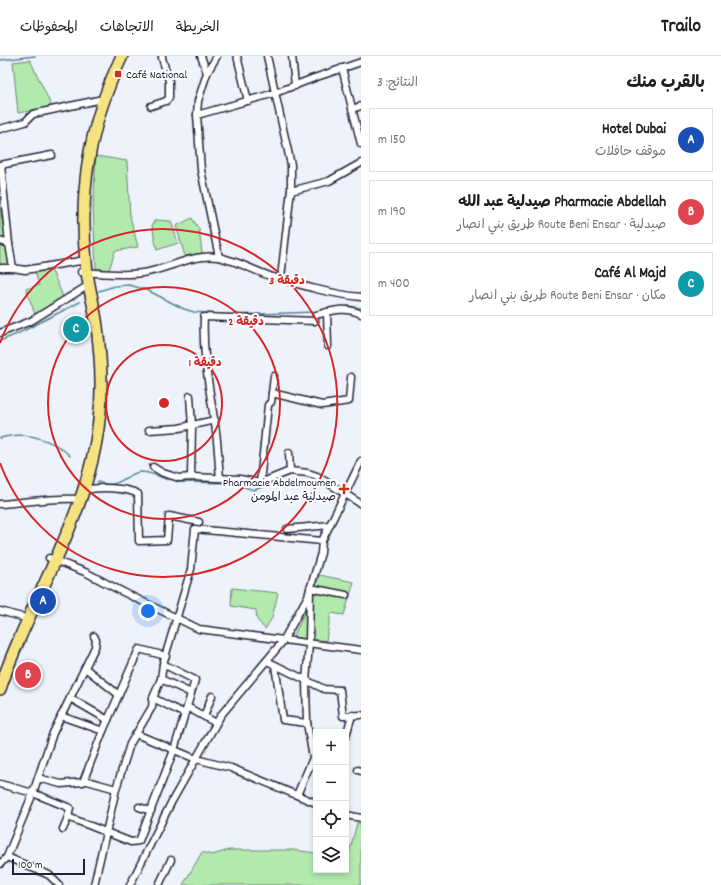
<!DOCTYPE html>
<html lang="ar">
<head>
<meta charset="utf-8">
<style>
  :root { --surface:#fff; --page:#f6f6f6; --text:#202124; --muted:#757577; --line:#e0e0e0; --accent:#db2777 }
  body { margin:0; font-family:Dekko,"Playpen Sans Arabic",sans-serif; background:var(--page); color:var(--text); direction:rtl }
  .controls { position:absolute; right:12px; bottom:12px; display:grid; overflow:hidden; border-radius:0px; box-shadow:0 2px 6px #0003 }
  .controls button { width:36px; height:36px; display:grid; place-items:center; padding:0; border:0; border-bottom:1px solid var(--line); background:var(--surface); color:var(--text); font:20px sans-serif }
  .scale { position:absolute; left:12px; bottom:10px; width:73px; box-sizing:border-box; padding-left:4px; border:2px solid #22223b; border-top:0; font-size:11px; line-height:14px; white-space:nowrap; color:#22223b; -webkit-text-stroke:3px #fff; paint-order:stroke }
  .you { position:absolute; left:148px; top:555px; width:14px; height:14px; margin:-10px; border:3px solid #fff; border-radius:50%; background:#1a73e8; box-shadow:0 0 0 6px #1a73e833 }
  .badge { display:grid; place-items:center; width:26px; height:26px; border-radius:50%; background:var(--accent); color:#fff; font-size:13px; font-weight:700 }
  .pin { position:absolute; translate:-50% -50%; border:2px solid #fff; box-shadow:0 1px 4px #0006 }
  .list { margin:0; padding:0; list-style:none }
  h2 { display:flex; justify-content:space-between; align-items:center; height:52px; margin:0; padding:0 16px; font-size:17px }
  h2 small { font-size:13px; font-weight:400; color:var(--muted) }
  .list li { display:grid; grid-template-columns:26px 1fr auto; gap:12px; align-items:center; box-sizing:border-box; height:64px; margin:0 8px 8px; padding:0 8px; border:1px solid var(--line); border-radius:0px }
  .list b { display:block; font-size:15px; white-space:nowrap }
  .list p { margin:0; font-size:13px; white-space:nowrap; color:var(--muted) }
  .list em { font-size:13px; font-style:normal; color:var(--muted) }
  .icon { flex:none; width:22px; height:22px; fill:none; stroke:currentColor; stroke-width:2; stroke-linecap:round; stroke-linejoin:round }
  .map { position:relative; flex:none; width:361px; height:829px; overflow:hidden; direction:ltr }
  header { display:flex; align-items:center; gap:24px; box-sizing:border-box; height:56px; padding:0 20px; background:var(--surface); border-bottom:1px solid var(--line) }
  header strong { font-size:19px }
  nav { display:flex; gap:22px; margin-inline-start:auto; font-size:14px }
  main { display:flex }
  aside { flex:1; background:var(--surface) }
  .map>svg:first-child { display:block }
  .green { fill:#b2e9ac; stroke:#6a8674 }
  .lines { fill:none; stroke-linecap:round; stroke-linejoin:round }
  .stream { stroke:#568793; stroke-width:1.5 }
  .street-casing { stroke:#22223b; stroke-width:9 }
  .highway-casing { stroke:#22223b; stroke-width:14 }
  .street { stroke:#fff; stroke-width:6 }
  .highway { stroke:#f5e382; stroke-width:11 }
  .ring { fill:none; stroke:#d62828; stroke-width:2 }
  .poi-dot { fill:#c8321e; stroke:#fff; stroke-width:1.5 }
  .labels { text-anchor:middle; stroke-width:4; stroke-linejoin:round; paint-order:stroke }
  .poi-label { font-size:12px; fill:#22223b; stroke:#fff; text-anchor:start }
  .centre { fill:#d62828; stroke:#fff; stroke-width:2 }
  .ring-label { font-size:12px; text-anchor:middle; font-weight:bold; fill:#d62828; stroke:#fff; stroke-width:4; stroke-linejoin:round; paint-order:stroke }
</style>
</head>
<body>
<header>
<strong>Trailo</strong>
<nav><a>الخريطة</a><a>الاتجاهات</a><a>المحفوظات</a></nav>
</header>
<main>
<aside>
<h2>بالقرب منك<small>النتائج: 3</small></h2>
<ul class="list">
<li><span class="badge" style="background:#1a4fb4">A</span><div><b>Hotel Dubai</b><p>موقف حافلات</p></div><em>150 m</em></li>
<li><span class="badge" style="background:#e0444e">B</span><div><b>Pharmacie Abdellah صيدلية عبد الله</b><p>صيدلية · Route Beni Ensar طريق بني انصار</p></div><em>190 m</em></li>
<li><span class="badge" style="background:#0f9aa8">C</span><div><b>Café Al Majd</b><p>مكان · Route Beni Ensar طريق بني انصار</p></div><em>400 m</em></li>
</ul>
</aside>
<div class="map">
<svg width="361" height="829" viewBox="0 0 361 829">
  <rect width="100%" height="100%" fill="#eef2fb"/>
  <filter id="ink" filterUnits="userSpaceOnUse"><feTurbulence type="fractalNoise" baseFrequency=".025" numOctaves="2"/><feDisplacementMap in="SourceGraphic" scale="8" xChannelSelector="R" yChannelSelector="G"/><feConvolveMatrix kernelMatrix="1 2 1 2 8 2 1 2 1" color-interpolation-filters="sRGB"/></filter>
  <g filter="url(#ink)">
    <g class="green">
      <path d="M30,4L52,51L18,57L13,6Z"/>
      <path d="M96,100L127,105L130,160L138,191L115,195L109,214L96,212L93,153Z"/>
      <path d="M0,151L10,209H0Z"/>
      <path d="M192,162L199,173L202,197L185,200L176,170Z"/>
      <path d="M155,164L171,165L178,187L157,194L152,169Z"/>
      <path d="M52,215L62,238V246L53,256L37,264L26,233L39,229L35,216Z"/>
      <path d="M319,519L354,526L344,559L331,557L326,585L293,581L312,542Z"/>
      <path d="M232,532L278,537L272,562L265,573L257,564L256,554L231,550Z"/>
      <path d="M357,767L361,768V829H183L202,796L212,799L229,794H293L316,797V814H346V801H348Z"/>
    </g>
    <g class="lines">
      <g class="stream">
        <path d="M0,4L35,0"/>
        <path d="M99,235L115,230L129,229L147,234L184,253L194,256L231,259L316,256"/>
        <path d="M333,252L349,250L361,252"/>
        <path d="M0,285L17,278L80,246"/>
        <path d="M0,382C7,380 15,379 22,379C38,380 59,388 70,400"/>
        <path d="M97,426C102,427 107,429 112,428C123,427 130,416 141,416C150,416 159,420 168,424"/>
        <path d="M179,426L232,427L254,434L265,430"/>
      </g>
      <g class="street-casing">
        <g id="street">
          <path d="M201,0L207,17L198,45L197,59L201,114L219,201"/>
          <path d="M237,0L248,45"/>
          <path d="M267,0L291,109V133L281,222"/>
          <path d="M292,0L295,30"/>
          <path d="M342,12L361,88"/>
          <path d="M207,17L217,0"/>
          <path d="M151,50L166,45L169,42V25L162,2V0"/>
          <path d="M352,53L361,50"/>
          <path d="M197,59L275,37L314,22L361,6"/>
          <path d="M0,73L25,66L33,58L98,44"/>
          <path d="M0,109L52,99"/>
          <path d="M291,135L329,125L361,107"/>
          <path d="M0,185L9,188L1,109"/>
          <path d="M9,188L13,212"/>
          <path d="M0,212H13L25,214L86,204"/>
          <path d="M81,216C101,217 122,220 142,217C167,214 193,197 218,201C235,204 253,214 270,220C300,229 330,238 361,241"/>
          <path d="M327,256L328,290"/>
          <path d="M316,259C332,255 345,250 361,258"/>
          <path d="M0,277L31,265L84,232"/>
          <path d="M272,337L322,349L349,345L351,321"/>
          <path d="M190,340L192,370L191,421"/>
          <path d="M149,374L179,372L215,364"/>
          <path d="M289,397L290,415"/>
          <path d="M153,411L163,417L179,422L191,421L240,423L260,427L290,415L308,417L317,420L361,448"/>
          <path d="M220,422C218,403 218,382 214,363C209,330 202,295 204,261L315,265"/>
          <path d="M260,427L268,349L271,346L274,320"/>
          <path d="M84,434C99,431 125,431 138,438L139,485L167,484L169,460L199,466"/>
          <path d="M0,448C27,446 54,441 81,443"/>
          <path d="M287,473L330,469"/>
          <path d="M49,502L85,516L123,536L199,573L361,594"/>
          <path d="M0,555L29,563"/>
          <path d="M267,605L324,633L340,634L343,660L361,659"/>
          <path d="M275,609L283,664L307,667"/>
          <path d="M85,612L119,639"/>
          <path d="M161,623L191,637"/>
          <path d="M70,642L108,664"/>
          <path d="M153,642L185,658"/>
          <path d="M187,651L216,667"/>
          <path d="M61,660L103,675"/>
          <path d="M204,660L212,640"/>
          <path d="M136,678L196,703L231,712L316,747"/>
          <path d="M346,680L352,659"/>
          <path d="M358,714L361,715"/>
          <path d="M38,722L61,728L83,726L103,675L139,593L166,600"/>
          <path d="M84,724L116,733"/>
          <path d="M0,728L33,737L70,752L68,761L63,773"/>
          <path d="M297,739L313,702L307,667L306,625L309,588L310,532L346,539"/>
          <path d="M139,751L151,755"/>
          <path d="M346,759L361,762"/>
          <path d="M68,761L131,786L139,785L174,694L195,624L163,608"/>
          <path d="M7,801L49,819L59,829"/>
          <path d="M0,808L7,801L33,737L53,677L95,591L96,584L94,580"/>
          <path d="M94,829L116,733L130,688L152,651L153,642L161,623L163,608L191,513L195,473L322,485"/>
          <path d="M130,829L172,745L221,659L283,585L308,540L321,497L322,485L361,405"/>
          <path d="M159,829L171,804"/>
        </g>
      </g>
      <g class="highway-casing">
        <path id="highway" d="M0,633C30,542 89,461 99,364C103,333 101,302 97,271C95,252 89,234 87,216C78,138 88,71 122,0"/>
      </g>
      <use href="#street" class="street"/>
      <use href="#highway" class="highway"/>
    </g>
  </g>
  <g class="ring">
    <circle cx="164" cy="347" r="58"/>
    <circle cx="164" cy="347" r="116"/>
    <path d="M0 287A174 174 0 1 1 0 407"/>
  </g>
  <g class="poi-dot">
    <rect x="114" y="14" width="8" height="8" rx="2"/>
    <path d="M342 427h4v4h4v4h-4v4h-4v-4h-4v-4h4z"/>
  </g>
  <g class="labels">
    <g class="poi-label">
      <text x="126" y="22">Café National</text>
      <text x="336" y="430" text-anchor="end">Pharmacie Abdelmoumen<tspan x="336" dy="14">صيدلية عبد المومن</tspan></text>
    </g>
  </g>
  <circle cx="164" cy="347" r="6" class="centre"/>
  <g class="ring-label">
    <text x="287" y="228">3 دقيقة</text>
    <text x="246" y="269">2 دقيقة</text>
    <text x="205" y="310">1 دقيقة</text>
  </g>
</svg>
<div class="controls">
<button>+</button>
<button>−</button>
<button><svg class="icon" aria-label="locate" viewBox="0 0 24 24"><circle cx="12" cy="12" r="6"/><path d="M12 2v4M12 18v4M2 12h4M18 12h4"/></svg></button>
<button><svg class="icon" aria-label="layers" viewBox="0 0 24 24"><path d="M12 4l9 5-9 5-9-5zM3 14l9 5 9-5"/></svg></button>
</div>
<div class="scale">100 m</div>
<div class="you"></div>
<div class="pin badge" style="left:43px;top:545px;background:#1a4fb4">A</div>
<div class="pin badge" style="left:28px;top:619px;background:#e0444e">B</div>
<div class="pin badge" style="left:76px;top:273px;background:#0f9aa8">C</div>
</div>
</main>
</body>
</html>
